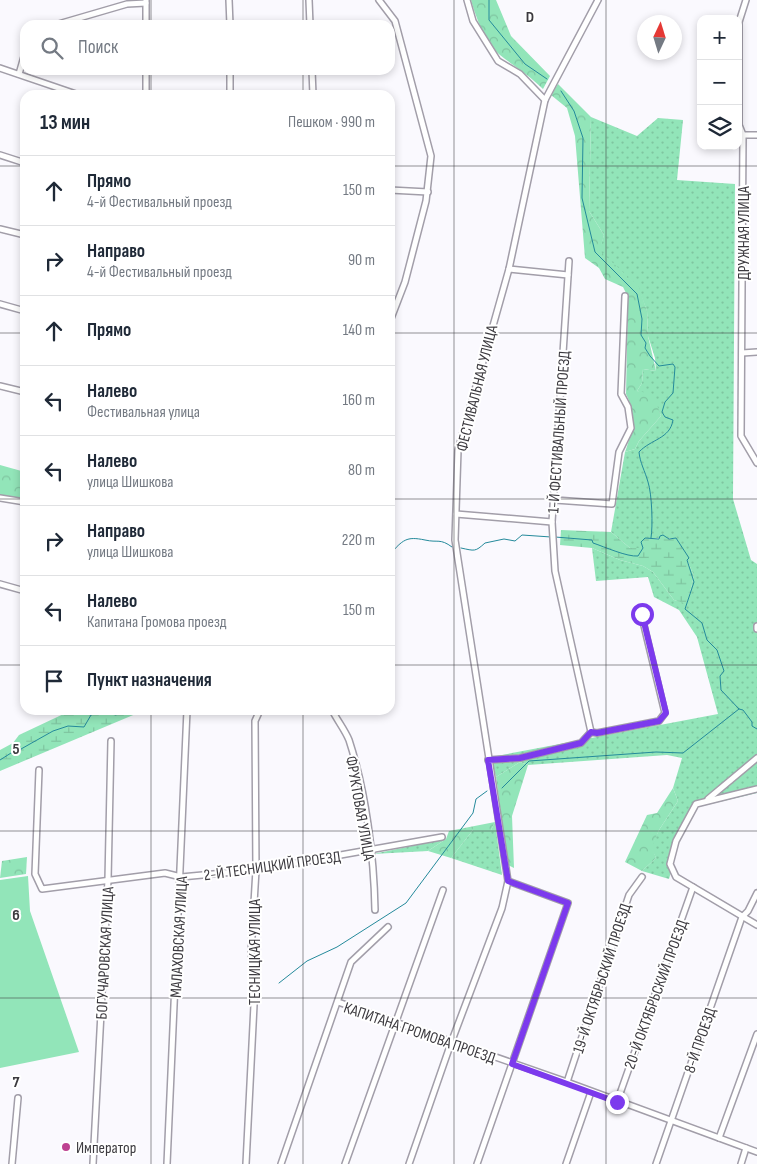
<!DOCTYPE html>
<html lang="ru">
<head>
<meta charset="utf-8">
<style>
  :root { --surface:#fff; --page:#f2f2f3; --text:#1f2937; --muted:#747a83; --line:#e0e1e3 }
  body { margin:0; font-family:"Sofia Sans Condensed",sans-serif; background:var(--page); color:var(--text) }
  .controls { position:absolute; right:15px; top:15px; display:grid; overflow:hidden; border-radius:10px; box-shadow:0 2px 8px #0003 }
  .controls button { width:45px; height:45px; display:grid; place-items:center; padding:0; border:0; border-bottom:1px solid var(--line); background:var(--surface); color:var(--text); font:25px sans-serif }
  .compass { position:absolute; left:637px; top:15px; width:45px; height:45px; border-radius:50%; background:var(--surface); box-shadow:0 2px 8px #0003; rotate:4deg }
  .stop { position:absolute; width:15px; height:15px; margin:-11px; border:4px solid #7c3aed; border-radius:50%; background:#fff }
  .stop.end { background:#7c3aed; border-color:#fff; box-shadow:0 1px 5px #0008 }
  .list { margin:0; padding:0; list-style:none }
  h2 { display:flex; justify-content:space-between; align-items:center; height:65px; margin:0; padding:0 20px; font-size:21px }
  h2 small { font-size:16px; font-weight:400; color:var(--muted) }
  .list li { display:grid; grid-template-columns:32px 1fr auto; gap:15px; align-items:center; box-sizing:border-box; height:70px; padding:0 20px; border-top:1px solid var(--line) }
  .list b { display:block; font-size:19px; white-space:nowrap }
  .list p { margin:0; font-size:16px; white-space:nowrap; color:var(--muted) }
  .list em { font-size:16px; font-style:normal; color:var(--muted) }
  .icon { flex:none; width:28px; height:28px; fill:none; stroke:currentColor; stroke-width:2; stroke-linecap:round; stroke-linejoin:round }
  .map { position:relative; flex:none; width:757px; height:1164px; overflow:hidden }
  .search { position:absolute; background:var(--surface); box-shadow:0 2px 8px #0003; left:20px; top:20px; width:375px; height:55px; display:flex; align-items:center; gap:12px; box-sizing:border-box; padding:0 18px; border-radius:15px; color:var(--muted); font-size:19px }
  .panel { position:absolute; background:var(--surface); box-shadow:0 2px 8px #0003; left:20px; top:90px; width:375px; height:625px; border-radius:15px }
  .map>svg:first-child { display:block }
  .grass { fill:url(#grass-dots) }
  .forest { fill:url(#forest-crowns) }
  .wetland { fill:url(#wetland-marsh) }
  .pitch { fill:#92e5b9 }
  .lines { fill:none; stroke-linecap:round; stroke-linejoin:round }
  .stream { stroke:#248a9b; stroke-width:1 }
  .minor-casing { stroke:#a29ea9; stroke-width:8 }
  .minor { stroke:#fff; stroke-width:5 }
  .route { stroke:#7c3aed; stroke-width:6 }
  .grid { fill:none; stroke:#3c3a3f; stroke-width:1; stroke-opacity:0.55 }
  .poi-dot { fill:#be4291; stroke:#fff; stroke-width:2 }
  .labels { text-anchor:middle; stroke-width:4; stroke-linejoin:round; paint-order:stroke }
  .street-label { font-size:16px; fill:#3c3a3f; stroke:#fff }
  .poi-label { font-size:16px; fill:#3c3a3f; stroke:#fff; text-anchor:start }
  .grid-label { font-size:16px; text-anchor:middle; font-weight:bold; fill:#3c3a3f; stroke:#fff; stroke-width:4; stroke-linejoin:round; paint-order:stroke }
</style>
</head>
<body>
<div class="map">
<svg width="757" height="1164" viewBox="0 0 757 1164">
  <defs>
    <pattern id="grass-dots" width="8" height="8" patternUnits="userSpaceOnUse" patternTransform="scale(1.25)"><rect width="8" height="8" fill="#92e5b9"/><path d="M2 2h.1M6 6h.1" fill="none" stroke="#7fc5a0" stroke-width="1.8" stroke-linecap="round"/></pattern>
    <pattern id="forest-crowns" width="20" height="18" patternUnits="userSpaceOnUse" patternTransform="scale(1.25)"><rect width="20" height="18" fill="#92e5b9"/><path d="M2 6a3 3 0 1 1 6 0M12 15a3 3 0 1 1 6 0" fill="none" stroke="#7fc5a0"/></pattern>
    <pattern id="wetland-marsh" width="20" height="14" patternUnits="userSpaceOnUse" patternTransform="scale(1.25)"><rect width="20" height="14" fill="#92e5b9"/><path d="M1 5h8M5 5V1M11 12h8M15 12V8" fill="none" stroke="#7fc5a0"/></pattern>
  </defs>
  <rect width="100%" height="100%" fill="#faf9fe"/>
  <g class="grass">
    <path d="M591,117L637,136L658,118L683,120L677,180L735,184L733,499L751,560L757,564V793L698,807L679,842L669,879L642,871L656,858L651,847L659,830L678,801L673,788L682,758L667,755L528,765L520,762L496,777L491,757L718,714L697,637L679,610L654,597L648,577L596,581L592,548L620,560L643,566L653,572L674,600L687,603L694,576L687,560L688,558L676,538H645L643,548H630L611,532L625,452L635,449L639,441L661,416C657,404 648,395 637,391L642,383L643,369L656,371L655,358L648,336L647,311L638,287L599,251L604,235L589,211Z"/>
    <path d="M495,822L502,875L451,858L473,830H491Z"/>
    <path d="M446,839L428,851L373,854Z"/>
  </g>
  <g class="forest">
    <path d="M471,0H496L511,36L550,76L543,89C529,75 515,67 500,55C485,42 476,18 471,0Z"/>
    <path d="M558,84L591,117L589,211L604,235L600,251L639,287L647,311L648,336L656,371L643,369L642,383L637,391L653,394L661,416L639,441L635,449L625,452C633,430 637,416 626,394L628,297L623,287L605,279L599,268L585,258L575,136L567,108L551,95Z"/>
    <path d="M0,465L25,472V500L0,495Z"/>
    <path d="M520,762L528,765L512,816L514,868L508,865L496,777Z"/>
    <path d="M673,788L678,801L659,830L652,847L656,858L642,871L625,862L647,815L657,813Z"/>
    <path d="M495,822L491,830H473L451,858L428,851L446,839L449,831Z"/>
    <path d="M27,857L26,874L0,878L2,861Z"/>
  </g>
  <g class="wetland">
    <path d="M561,530L611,532L630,548H643L641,542L645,538L659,539L660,536L663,535L669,539L676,538L689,558L687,560L694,576L687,604L674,600L653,572L643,566L620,560L592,548L560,545Z"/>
    <path d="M72,710H141L138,713L0,771V750L13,743L19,735Z"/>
  </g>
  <path class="pitch" d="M28,876L30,911L79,1052L0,1068V880Z"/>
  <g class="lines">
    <g class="stream">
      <path d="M489,0V20L525,64L547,79"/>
      <path d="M561,91L574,111L583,138L582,198L595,252L637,294L642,319L641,335L646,343L645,348L650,356L659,366L673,364L675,367L673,393L665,402L662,412L665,417L673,420C670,439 651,439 639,452C640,463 645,471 648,482C652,494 653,526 651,538"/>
      <path d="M555,537L592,540L593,543C605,547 627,557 638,556L643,548L641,542L645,538L659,539L660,536L663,535L669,539L676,538L689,558L687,560L694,582L685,609L702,623L707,640L717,650L724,671L720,676L721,690L739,709L743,710L752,722V726L757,729"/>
      <path d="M461,548C475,551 475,552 485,543L504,539L515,541L522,535L551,537"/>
      <path d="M390,554C403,540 406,536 425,540C438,543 440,538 452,547"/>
      <path d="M103,711L116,715L123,710"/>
      <path d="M0,760L11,753L18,754L21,749L53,731L68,726L84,727L91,715L101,710"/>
      <path d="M502,788L529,761L656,752L683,753L739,709"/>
      <path d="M279,983L307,961L337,947L406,903L473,813L476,799L487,791"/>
    </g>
    <g class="minor-casing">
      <g id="minor">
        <path d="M229,0L230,25"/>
        <path d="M309,0L310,25"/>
        <path d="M379,0L395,21L431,156L426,201L405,282L390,321"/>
        <path d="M467,0L473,21L498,61L520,74L545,100"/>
        <path d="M746,0L739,22V125L743,135L741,436L757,463"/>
        <path d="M55,25L127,4L146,3"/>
        <path d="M146,25V0"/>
        <path d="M0,68L79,95"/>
        <path d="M230,70V95"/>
        <path d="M312,70L313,95"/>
        <path d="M19,74L25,53"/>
        <path d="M143,95L146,92V70"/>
        <path d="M743,135H757"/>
        <path d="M0,155L25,163"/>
        <path d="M390,190L428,192"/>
        <path d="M0,229L25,235"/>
        <path d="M569,261L552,522L555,571L591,732"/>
        <path d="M509,269L568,275"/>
        <path d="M0,304L25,311"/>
        <path d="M742,353L757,352"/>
        <path d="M0,386L25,392"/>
        <path d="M0,498L25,502"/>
        <path d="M555,500L612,504L619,452L631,428L628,407L621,394L625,296"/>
        <path d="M456,514L552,522"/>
        <path d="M0,584L25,591"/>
        <path d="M757,626V629"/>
        <path d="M332,710C337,720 345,730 349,740C366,792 374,856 375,910"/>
        <path d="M591,732L597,733L659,721L665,713L641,613"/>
        <path d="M488,760L520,758L581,743L591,732"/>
        <path d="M39,770L35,874L42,889L165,873L181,877L256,870L442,837"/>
        <path d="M757,789L696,804L676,841L670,864L676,877L757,925"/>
        <path d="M708,799L757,758"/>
        <path d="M338,1002L567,1082L757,1152"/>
        <path d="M567,1082L629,895L642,877"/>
        <path d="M617,1102L693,887"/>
        <path d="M719,1138L757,1034"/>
        <path d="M12,1164L18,1098"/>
        <path d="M93,1164L108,880L111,741"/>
        <path d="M167,1164L187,710"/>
        <path d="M246,1164L255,985L251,953L256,870L255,721L260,710"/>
        <path d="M281,1164L351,962L388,927"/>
        <path d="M345,1164L443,890"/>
        <path d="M409,1164L451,1043L502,908L508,881L455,540L458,450L509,269L545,100L598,0"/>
        <path d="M477,1164L568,903L508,881"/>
        <path d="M566,1164L591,1092"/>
        <path d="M656,1164L742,917L748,911L757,893"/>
        <path d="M741,1164L746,1148"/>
      </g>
    </g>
    <use href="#minor" class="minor"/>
  </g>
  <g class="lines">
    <path class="route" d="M617,1102L512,1064L568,903L508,881L488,760L520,758L581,743L591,732L597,733L659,721L666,713L642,614"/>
  </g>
  <path class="grid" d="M151,0V25M303,0V25M454,0V1164M606,0V1164M151,70V95M303,70V95M0,166H25M390,166H757M0,333H25M390,333H757M0,499H25M390,499H757M0,665H25M390,665H757M151,710V1164M303,710V1164M0,831H757M0,998H757"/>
  <circle class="poi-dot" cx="66" cy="1147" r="5"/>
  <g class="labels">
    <g class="street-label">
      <text transform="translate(743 233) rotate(-90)" y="6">ДРУЖНАЯ УЛИЦА</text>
      <text transform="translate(476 388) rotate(-76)" y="6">ФЕСТИВАЛЬНАЯ УЛИЦА</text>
      <text transform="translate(558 432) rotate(-86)" y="6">1-Й ФЕСТИВАЛЬНЫЙ ПРОЕЗД</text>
      <text transform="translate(361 808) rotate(80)" y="6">ФРУКТОВАЯ УЛИЦА</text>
      <text transform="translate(272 865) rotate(-8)" y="6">2-Й ТЕСНИЦКИЙ ПРОЕЗД</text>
      <text transform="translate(178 937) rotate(-87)" y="6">МАЛАХОВСКАЯ УЛИЦА</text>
      <text transform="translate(254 952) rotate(-90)" y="6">ТЕСНИЦКАЯ УЛИЦА</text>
      <text transform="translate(104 953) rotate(-87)" y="6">БОГУЧАРОВСКАЯ УЛИЦА</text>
      <text transform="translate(601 978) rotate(-72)" y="6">19-Й ОКТЯБРЬСКИЙ ПРОЕЗД</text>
      <text transform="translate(655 994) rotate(-70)" y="6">20-Й ОКТЯБРЬСКИЙ ПРОЕЗД</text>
      <text transform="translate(420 1032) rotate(19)" y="6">КАПИТАНА ГРОМОВА ПРОЕЗД</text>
      <text transform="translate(699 1040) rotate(-71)" y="6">8-Й ПРОЕЗД</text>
    </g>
    <g class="poi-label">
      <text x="76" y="1153">Император</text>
    </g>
  </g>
  <g class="grid-label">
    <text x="530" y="22">D</text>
    <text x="16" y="754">5</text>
    <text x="16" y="920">6</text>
    <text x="16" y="1087">7</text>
  </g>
</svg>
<div class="controls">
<button>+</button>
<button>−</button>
<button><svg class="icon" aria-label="layers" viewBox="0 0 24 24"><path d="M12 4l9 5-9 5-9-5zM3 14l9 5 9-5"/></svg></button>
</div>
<svg class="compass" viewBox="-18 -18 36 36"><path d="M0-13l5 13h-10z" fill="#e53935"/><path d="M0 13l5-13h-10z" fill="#747a83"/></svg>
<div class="stop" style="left:642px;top:614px"></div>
<div class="stop end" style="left:617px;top:1102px"></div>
<div class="search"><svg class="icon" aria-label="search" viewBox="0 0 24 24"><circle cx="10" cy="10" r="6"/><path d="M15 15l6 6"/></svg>Поиск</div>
<section class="panel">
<h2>13 мин<small>Пешком · 990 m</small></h2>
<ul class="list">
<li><svg class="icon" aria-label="ahead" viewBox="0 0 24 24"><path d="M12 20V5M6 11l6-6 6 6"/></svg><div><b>Прямо</b><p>4-й Фестивальный проезд</p></div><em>150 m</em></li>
<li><svg class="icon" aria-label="right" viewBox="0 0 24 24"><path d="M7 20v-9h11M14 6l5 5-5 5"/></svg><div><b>Направо</b><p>4-й Фестивальный проезд</p></div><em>90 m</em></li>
<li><svg class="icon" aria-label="ahead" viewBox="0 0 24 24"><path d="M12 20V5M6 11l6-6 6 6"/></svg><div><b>Прямо</b></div><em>140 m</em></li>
<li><svg class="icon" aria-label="left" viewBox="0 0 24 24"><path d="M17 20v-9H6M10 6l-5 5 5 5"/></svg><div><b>Налево</b><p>Фестивальная улица</p></div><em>160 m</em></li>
<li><svg class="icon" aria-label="left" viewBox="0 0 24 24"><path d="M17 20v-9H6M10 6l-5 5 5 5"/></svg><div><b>Налево</b><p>улица Шишкова</p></div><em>80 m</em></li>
<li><svg class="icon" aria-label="right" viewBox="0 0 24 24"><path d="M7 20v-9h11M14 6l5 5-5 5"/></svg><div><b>Направо</b><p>улица Шишкова</p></div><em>220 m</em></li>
<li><svg class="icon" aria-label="left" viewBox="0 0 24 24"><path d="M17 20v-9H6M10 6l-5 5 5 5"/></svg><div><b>Налево</b><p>Капитана Громова проезд</p></div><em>150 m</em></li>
<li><svg class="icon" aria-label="arrive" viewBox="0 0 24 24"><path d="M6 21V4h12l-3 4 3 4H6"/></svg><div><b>Пункт назначения</b></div></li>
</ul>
</section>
</div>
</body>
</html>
